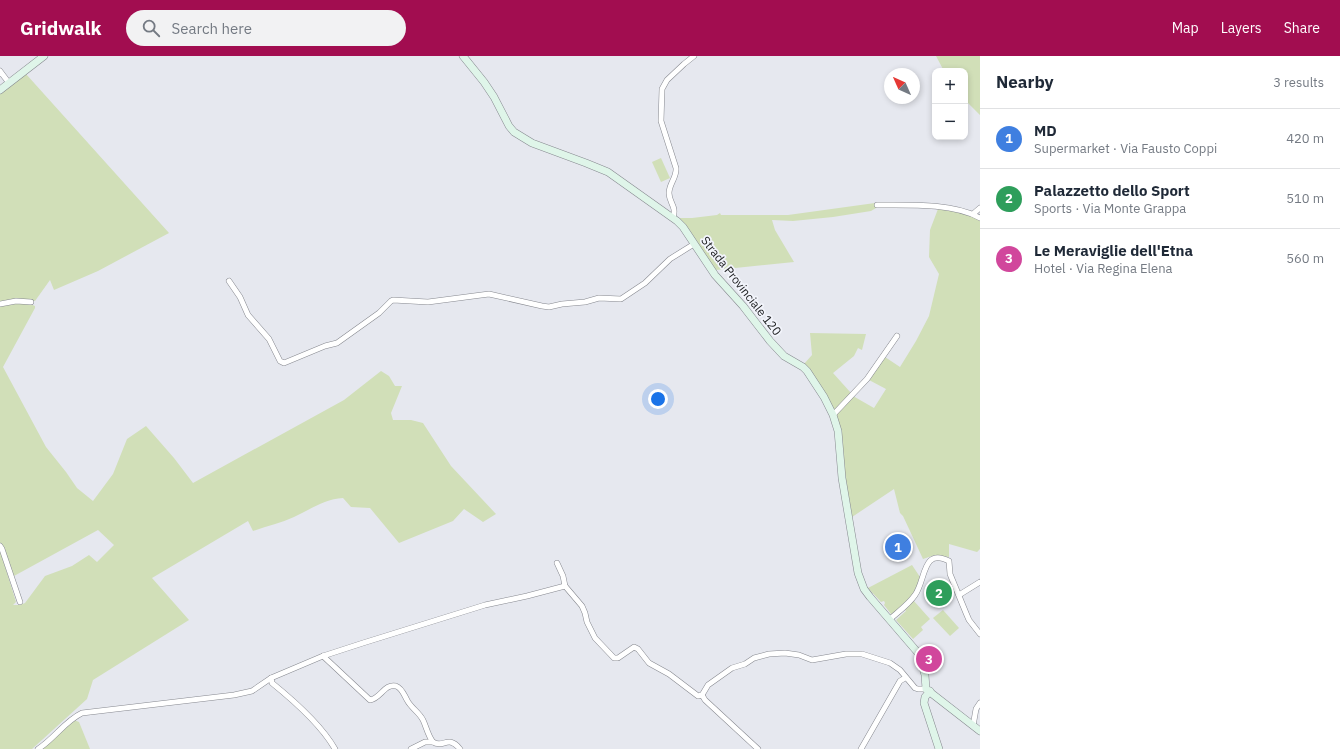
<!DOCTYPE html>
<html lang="en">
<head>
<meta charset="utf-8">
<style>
  :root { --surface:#fff; --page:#f2f2f3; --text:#1f2937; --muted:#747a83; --line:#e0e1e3; --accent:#a20d50 }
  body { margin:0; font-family:"IBM Plex Sans",sans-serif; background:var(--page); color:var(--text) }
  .controls { position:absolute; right:12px; top:12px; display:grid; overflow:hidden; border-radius:8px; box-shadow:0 2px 6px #0003 }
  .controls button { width:36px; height:36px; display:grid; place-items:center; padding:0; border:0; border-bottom:1px solid var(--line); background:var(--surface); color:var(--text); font:20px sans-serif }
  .compass { position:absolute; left:884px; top:12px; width:36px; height:36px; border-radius:50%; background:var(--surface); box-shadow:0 2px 6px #0003; rotate:315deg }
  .you { position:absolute; left:658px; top:343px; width:14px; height:14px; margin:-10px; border:3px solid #fff; border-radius:50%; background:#1a73e8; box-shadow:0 0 0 6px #1a73e833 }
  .badge { display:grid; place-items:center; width:26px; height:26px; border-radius:50%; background:var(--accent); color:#fff; font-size:13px; font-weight:700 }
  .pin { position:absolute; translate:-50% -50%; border:2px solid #fff; box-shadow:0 1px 4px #0006 }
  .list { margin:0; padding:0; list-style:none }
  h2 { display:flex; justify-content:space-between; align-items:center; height:52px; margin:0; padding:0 16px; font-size:17px }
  h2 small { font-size:13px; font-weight:400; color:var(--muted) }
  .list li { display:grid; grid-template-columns:26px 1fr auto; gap:12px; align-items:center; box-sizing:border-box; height:60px; padding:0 16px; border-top:1px solid var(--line) }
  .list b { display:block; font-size:15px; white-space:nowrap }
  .list p { margin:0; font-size:13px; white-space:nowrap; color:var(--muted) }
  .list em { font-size:13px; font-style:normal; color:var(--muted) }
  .icon { flex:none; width:22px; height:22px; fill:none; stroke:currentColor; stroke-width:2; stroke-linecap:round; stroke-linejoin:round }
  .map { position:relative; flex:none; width:980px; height:693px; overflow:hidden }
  header { display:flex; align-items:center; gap:24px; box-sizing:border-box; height:56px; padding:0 20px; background:var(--accent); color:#fff }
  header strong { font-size:19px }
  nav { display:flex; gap:22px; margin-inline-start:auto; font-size:14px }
  .search { width:280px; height:36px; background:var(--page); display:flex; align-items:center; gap:10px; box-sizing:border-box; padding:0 14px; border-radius:22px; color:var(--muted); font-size:15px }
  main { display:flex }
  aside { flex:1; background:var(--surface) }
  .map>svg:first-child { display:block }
  .green { fill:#d1dfb8 }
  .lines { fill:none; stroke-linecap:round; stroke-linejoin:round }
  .street-casing { stroke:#86888f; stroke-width:6 }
  .secondary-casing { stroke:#86888f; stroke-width:8 }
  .street { stroke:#fff; stroke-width:5 }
  .secondary { stroke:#dff5e9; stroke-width:7 }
  .labels { text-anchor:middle; stroke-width:3.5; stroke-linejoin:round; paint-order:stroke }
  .street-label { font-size:12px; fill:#1b1c1e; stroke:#f3f5fc }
</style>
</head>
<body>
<header>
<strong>Gridwalk</strong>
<div class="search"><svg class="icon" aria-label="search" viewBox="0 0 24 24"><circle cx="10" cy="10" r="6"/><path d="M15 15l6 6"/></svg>Search here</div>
<nav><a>Map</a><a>Layers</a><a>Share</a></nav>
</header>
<main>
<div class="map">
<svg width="980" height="693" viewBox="0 0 980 693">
  <rect width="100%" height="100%" fill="#e6e8ef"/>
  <g class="green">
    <path d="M936,0H980V59L965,44V15H944Z"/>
    <path d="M26,18L169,177L98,215L54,234L50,224L35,245L15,243L0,246V38Z"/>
    <path d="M661,102L670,122L661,126L652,106Z"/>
    <path d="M875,147L876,152L871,155L833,161L793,165L772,164L775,174L794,206L716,214L685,168L679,162H692L717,159L720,157L721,159H788Z"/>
    <path d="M938,153L960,156L980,163V493L977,496L949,488V501L935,499L923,503L903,460L900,457L894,433L852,461L844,418L836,359L853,340L874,352L886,333L869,324L885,301L900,311L916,285L929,260L939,218L929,201L930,174Z"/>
    <path d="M28,247L35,250V252L3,311L46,391L66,416L77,432L93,445L113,418L127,383L146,370L174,402L193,427L344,344L381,315L389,320L395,330H402L391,357L393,364H411L423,367L451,410L496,458L483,466L464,453L453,465L399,487L370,452L351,451L343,442C325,443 311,453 294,461C281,467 267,470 253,475L248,465L152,522L189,564L93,624L87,643L32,693H0V494L16,546L13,549H20L25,547L45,520L72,510L89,499L97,506L114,489L98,474L14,520L0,487V250L4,249Z"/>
    <path d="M810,277L866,278L862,294L858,292L854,300L833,317L851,337L834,355L804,308L812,299Z"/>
    <path d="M912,509L920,521L914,538L893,558H891L884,549L885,547L884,545L881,546L868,532Z"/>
    <path d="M913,544L930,563L921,571L923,574L913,583L896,564L906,555L904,553Z"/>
    <path d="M943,554L959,572L950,580L933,562Z"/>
    <path d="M74,664L79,666L90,693H42Z"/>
  </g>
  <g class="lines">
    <g class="street-casing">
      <g id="street">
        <path d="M0,15L9,27"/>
        <path d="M877,149C908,149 953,147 980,162"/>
        <path d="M973,158L980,152"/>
        <path d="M673,162C677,150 669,147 669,137C669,128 677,121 676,112L661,65L662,33L667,24L684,8L694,0"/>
        <path d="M229,225L240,241L248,259L269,283L280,305L284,307L325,290L337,287L379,257L391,245L393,244L428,246L489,238L542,250L549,251L562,248L585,246L599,242L621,243L645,227L670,203L694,188"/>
        <path d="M0,248L16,245L31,246"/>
        <path d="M833,359L867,323L897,280"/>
        <path d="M0,490L2,493L20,546"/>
        <path d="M557,507L563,520L565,530L582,550L585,557L587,566L595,582L614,602H618L634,591L638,593L649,607L669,618L698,640L702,639L708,629L732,612L745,608L754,602L769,598L785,597L799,599L812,604L846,598H862L890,607L900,614L915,632L918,633H926"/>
        <path d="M959,539L980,526"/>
        <path d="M890,563C898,556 909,548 915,539C926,524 922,491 949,505L950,518L966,557L969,564L980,578"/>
        <path d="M323,600L370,644C380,643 385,627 396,630C402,632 404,639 407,644C411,652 419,656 423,664C426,670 428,680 433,686C443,693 448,678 460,693"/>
        <path d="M271,622L272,627C293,644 322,670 335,693"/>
        <path d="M702,639L705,644L758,693"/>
        <path d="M973,670L976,653L980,647"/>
        <path d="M38,693C54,683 65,665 82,657L234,639L252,635L271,622L323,600L363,587L485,549L527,540L565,530"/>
        <path d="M411,693L425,686H433"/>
        <path d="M861,693L900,625L905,622"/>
      </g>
    </g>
    <g class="secondary-casing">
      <g id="secondary">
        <path d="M463,0L484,26L494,41L509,70L514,76L532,87L586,107L608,116L677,165L683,171L715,219L743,250L770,285L784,300L803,311L807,315L824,341L833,359L838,375L842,422L858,517L864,533L870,541L919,598L925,619L926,633L980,675"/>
        <path d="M0,34L44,0"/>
        <path d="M930,635L925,641L924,647L939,693"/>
      </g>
    </g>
    <use href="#street" class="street"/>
    <use href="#secondary" class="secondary"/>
  </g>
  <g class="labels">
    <g class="street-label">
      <text transform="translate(741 230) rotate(52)" y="4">Strada Provinciale 120</text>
    </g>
  </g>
</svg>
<div class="controls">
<button>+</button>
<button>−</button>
</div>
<svg class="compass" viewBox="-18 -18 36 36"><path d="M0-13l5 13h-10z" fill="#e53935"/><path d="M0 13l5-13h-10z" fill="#747a83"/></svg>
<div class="you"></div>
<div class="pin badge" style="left:898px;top:491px;background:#3f7fe0">1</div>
<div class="pin badge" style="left:939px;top:537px;background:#2e9e5b">2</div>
<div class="pin badge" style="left:929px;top:603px;background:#d1479c">3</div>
</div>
<aside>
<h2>Nearby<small>3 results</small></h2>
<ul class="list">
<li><span class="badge" style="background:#3f7fe0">1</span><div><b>MD</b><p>Supermarket · Via Fausto Coppi</p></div><em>420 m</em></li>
<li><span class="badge" style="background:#2e9e5b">2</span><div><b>Palazzetto dello Sport</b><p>Sports · Via Monte Grappa</p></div><em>510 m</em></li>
<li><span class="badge" style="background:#d1479c">3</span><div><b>Le Meraviglie dell'Etna</b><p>Hotel · Via Regina Elena</p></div><em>560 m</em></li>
</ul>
</aside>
</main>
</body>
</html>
